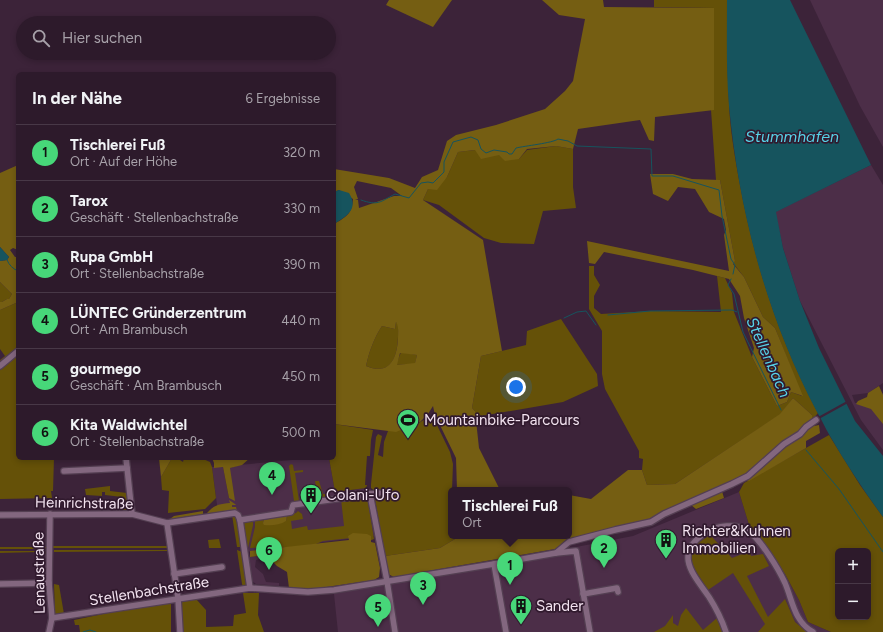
<!DOCTYPE html>
<html lang="de">
<head>
<meta charset="utf-8">
<style>
  :root { --surface:#2d1a2b; --page:#392737; --text:#f1f3f6; --muted:#a7a1a9; --line:#483847; --accent:#47d779 }
  body { margin:0; font-family:Figtree,sans-serif; background:var(--page); color:var(--text) }
  .controls { position:absolute; right:12px; bottom:12px; display:grid; overflow:hidden; border-radius:6px; box-shadow:0 2px 6px #0003 }
  .controls button { width:36px; height:36px; display:grid; place-items:center; padding:0; border:0; border-bottom:1px solid var(--line); background:var(--surface); color:var(--text); font:20px sans-serif }
  .you { position:absolute; left:516px; top:387px; width:14px; height:14px; margin:-10px; border:3px solid #fff; border-radius:50%; background:#1a73e8; box-shadow:0 0 0 6px #1a73e833 }
  .badge { display:grid; place-items:center; width:26px; height:26px; border-radius:50%; background:var(--accent); color:#111; font-size:13px; font-weight:700 }
  .pin { position:absolute; translate:-50% -33px; filter:drop-shadow(0 1px 2px #0008) }
  .pin::after { content:''; position:absolute; top:21px; width:14px; height:12px; background:inherit; clip-path:polygon(0 0,100% 0,50% 100%) }
  .popup { position:absolute; left:448px; top:487px; width:124px; height:52px; box-sizing:border-box; display:grid; place-content:center; border-radius:6px; background:var(--surface); filter:drop-shadow(0 1px 3px #0005); font-size:13px; white-space:nowrap; color:var(--muted) }
  .popup b { font-size:15px; color:var(--text) }
  .popup::after { content:''; position:absolute; left:50%; top:100%; margin-left:-8px; border:8px solid transparent; border-top-color:var(--surface) }
  .list { margin:0; padding:0; list-style:none }
  h2 { display:flex; justify-content:space-between; align-items:center; height:52px; margin:0; padding:0 16px; font-size:17px }
  h2 small { font-size:13px; font-weight:400; color:var(--muted) }
  .list li { display:grid; grid-template-columns:26px 1fr auto; gap:12px; align-items:center; box-sizing:border-box; height:56px; padding:0 16px; border-top:1px solid var(--line) }
  .list b { display:block; font-size:15px; white-space:nowrap }
  .list p { margin:0; font-size:13px; white-space:nowrap; color:var(--muted) }
  .list em { font-size:13px; font-style:normal; color:var(--muted) }
  .icon { flex:none; width:22px; height:22px; fill:none; stroke:currentColor; stroke-width:2; stroke-linecap:round; stroke-linejoin:round }
  .map { position:relative; flex:none; width:883px; height:632px; overflow:hidden }
  .search { position:absolute; background:var(--surface); box-shadow:0 2px 6px #0003; left:16px; top:16px; width:320px; height:44px; display:flex; align-items:center; gap:10px; box-sizing:border-box; padding:0 14px; border-radius:22px; color:var(--muted); font-size:15px }
  .panel { position:absolute; background:var(--surface); box-shadow:0 2px 6px #0003; left:16px; top:72px; width:320px; height:388px; border-radius:6px }
  .map>svg:first-child { display:block }
  .built { fill:#4c2e48 }
  .green { fill:#655108; fill-rule:evenodd }
  .forest { fill:#755e12; fill-rule:evenodd }
  .water { fill:#16545e }
  .pier { fill:#3c2339 }
  .lines { fill:none; stroke-linecap:round; stroke-linejoin:round }
  .stream { stroke:#16545e; stroke-width:1 }
  .minor-casing { stroke:#543f52; stroke-width:8 }
  .minor { stroke:#83677f; stroke-width:5.5 }
  .labels { text-anchor:middle; stroke-width:3.5; stroke-linejoin:round; paint-order:stroke }
  .poi-label { font-size:15px; fill:#f2e2ef; stroke:#311a2e; text-anchor:start }
  .street-label { font-size:15px; fill:#f2e2ef; stroke:#311a2e }
  .water-label { font-size:16px; font-style:italic; fill:#57d2e7; stroke:#311a2e }
</style>
</head>
<body>
<div class="map">
<svg width="883" height="632" viewBox="0 0 883 632">
  <rect width="100%" height="100%" fill="#3c2339"/>
  <g class="built">
    <path d="M810,0H883V147L860,106Z"/>
    <path d="M871,165L883,185V383L868,393L852,395L855,403L870,400L883,393V450L861,420L800,301L783,248L775,212Z"/>
    <path d="M292,458H329L335,492L366,488L372,490L380,537L371,536L246,552L240,511L218,512L212,467H223L229,498L230,468L239,465L292,460Z"/>
    <path d="M739,492L750,528L785,574L799,600L808,622L831,632H338L334,594L633,536Z"/>
    <path d="M266,555V557L256,560L255,567L263,574L266,582L279,583V586L256,584L252,581L249,557Z"/>
  </g>
  <g class="green">
    <path d="M654,0H727C727,34 727,69 729,103C730,130 735,158 740,185C755,265 780,342 818,413L812,420V415L793,398L781,414L675,484L647,485L642,470L643,459L639,458V451L605,389L602,374V331L589,309V266H594V275L600,285L594,296V308L601,314L651,311L721,312L717,276L725,278L732,293L734,312L752,357L777,406L787,402L791,392L802,396L775,328L763,317L744,277L733,263L735,261L720,180H716L711,110L714,109V8L654,7Z"/>
    <path d="M556,146L573,149V187L576,208L543,211L534,244L501,243L484,238L439,205L423,200L428,189L447,177L458,152L475,150L519,159L527,150Z"/>
    <path d="M0,282L12,294L9,299H7L2,302H0Z"/>
    <path d="M18,302V348L0,364V360L5,356L0,349V310Z"/>
    <path d="M561,319L597,374L598,386L563,402L475,417V411L472,408L481,356L526,345L527,331Z"/>
    <path d="M396,322C400,326 398,332 398,337C397,358 391,376 366,366C369,352 374,338 382,326L395,329Z"/>
    <path d="M18,352V458H54L53,491H51L52,498L0,499V368Z"/>
    <path d="M401,352L417,355L415,364L396,365Z"/>
    <path d="M431,417L434,419L450,452L453,464L452,490H451V536H454L455,539L440,548L385,556L375,499L377,496L375,491L371,488V484L376,437L378,434L382,436L378,455L383,457L384,442L388,431L419,423L425,419L428,421Z"/>
    <path d="M334,424L373,430L371,440L370,456H367L365,485H367L366,488L335,492L329,458H334Z"/>
    <path d="M829,435L860,485L883,517V632H831L808,622L799,600L785,574L750,528L739,492L744,483ZM838,551H868V617H838Z"/>
    <path d="M172,458H177L183,462L184,458H201L210,462L212,467L216,498L205,509L168,513L169,491L162,490L161,477Z"/>
    <path d="M291,464L293,465L294,471L303,470V472L295,473L299,501H294L289,466Z"/>
    <path d="M315,481H319L323,494H326L325,497H321L317,495Z"/>
    <path d="M110,486V491L127,493L128,508L126,510H117L118,505H121L122,497L105,495V492H102V496L86,495L85,489Z"/>
    <path d="M360,498H363L368,502L374,539L369,541L351,538L323,541L316,544L295,547L250,548L255,527V521L264,520L263,523L286,521L287,515L296,513L298,511L302,514L303,519L291,521L292,529L307,526L308,530L344,526L341,499H343V502L360,500Z"/>
    <path d="M232,515L236,517L241,547H237Z"/>
    <path d="M253,521V525L248,548L246,549L243,524L245,522Z"/>
    <path d="M710,535L732,558L750,551L751,556L763,554L769,566L747,576L768,617L785,599L795,622L807,632H758L765,624L733,573L708,590L692,565L691,553L698,543Z"/>
    <path d="M219,539L221,548H209L208,540Z"/>
    <rect x="53" y="546" width="114" height="2"/>
    <path d="M0,547H46V548L42,549H0Z"/>
    <path d="M54,550H167V551L54,552Z"/>
    <path d="M237,550L242,552L247,585L243,586L242,584Z"/>
    <path d="M0,551H45L46,554L40,552L0,553Z"/>
    <path d="M54,584L59,585L64,614L55,615Z"/>
    <path d="M243,593H259L258,615L264,632H183L180,605L181,601L196,599L206,610V627L233,626L234,615L246,613Z"/>
    <path d="M171,600V632H80L79,625H75L74,620Z"/>
    <path d="M686,608L703,630L717,618L723,632H654L665,626L673,615V623L678,626L681,615Z"/>
  </g>
  <g class="forest">
    <path d="M389,0H452L433,27L386,5Z"/>
    <path d="M542,0H603L604,7L714,8V110L655,117L654,141L649,140L640,120L578,129L573,149L556,146L527,149L519,159L505,161L499,155L481,159L475,150L458,152L447,177L437,190L428,189L423,200L483,240L502,351L481,356L472,408L475,411L479,448L500,490H457L456,458L435,415L433,406L428,414L420,422L396,432L334,424V224C346,217 352,214 353,199L339,190L334,192V169L389,178L415,188L422,177L438,170L447,141L456,135L496,125L545,109L565,91L573,81L585,19L559,15ZM357,181L391,188L402,196H394L359,208L358,200L355,199H358L354,187ZM396,322C399,327 398,332 398,338C397,358 390,376 366,366C369,352 374,338 382,326L395,329ZM400,353L417,355L415,363L397,365Z"/>
    <path d="M18,165V250L13,248L10,250L15,257H18V302L0,310V302H2L7,299H9L12,294L0,282V261L7,260L9,257L0,247V173Z"/>
    <path d="M650,174H673L692,179L720,180L735,261L733,264L744,277L763,317L775,328L803,396L791,392L787,402L777,406L752,357L754,348L744,318L740,296L729,279L693,270L604,252L595,264L589,263L587,241L729,271L724,235L726,230L724,219L709,212L695,189L678,187L668,201L653,194Z"/>
    <path d="M879,386L883,395V424L871,409L856,404L858,401L867,397L868,393Z"/>
    <path d="M793,398L812,415V425L814,426L819,425L820,433L806,441V448L749,481L743,479L721,488L724,498L696,509L691,505L640,524L572,539L555,549L394,577L388,574L385,556L440,548L455,539L456,536H569V495L591,499L628,470H642L647,485L675,484L780,414Z"/>
    <path d="M159,458H172L161,477Z"/>
    <path d="M212,458H250L242,465L230,468L235,501L229,498L223,467L214,468V463Z"/>
    <path d="M229,500L235,504L236,505H232V507H236L237,511L210,513L209,515L207,513C214,505 219,504 230,503Z"/>
    <path d="M203,511V514L170,519L174,516Z"/>
    <path d="M287,515L286,521C280,525 271,526 264,525L263,523L264,520Z"/>
    <path d="M353,533L367,534L371,536V542L375,543L380,568L379,577L374,580L306,590L289,588L287,572L277,566L266,555L250,557V551L349,540L348,536Z"/>
  </g>
  <g class="water">
    <path d="M727,0H790L871,165L776,212L783,248L800,301L819,348L855,421L883,456V517C864,491 846,464 830,436C825,428 822,420 817,412C767,317 739,213 729,106C726,71 727,35 727,0Z"/>
    <path d="M339,190L349,193C359,209 347,216 334,224V192Z"/>
    <path d="M0,247L9,257L7,260L0,261Z"/>
  </g>
  <path class="pier" d="M847,401L848,403L819,419L818,417Z"/>
  <g class="lines">
    <g class="stream">
      <path d="M361,200C378,206 380,202 395,194L409,198L421,183L428,182L433,183L444,172V162L453,142L471,137L478,140L481,149L486,153L494,150L507,152L509,154H512L516,148C524,146 553,143 558,139L568,141L577,146L651,149L652,176H673L719,190L722,216L731,259L735,265L733,274"/>
      <path d="M7,260C9,265 13,269 18,271"/>
      <path d="M731,279L728,285L734,294L743,332L781,410"/>
      <path d="M608,315L650,311L732,310L737,312"/>
      <path d="M564,318L577,312L586,311L596,325"/>
      <path d="M806,450L839,489L883,552"/>
      <path d="M83,632L90,630L96,632"/>
    </g>
    <g class="minor-casing">
      <g id="minor">
        <path d="M0,366L18,351"/>
        <path d="M126,458L132,514"/>
        <path d="M64,471L127,468"/>
        <path d="M370,494L387,581L395,632"/>
        <path d="M0,515L132,514L167,523L235,513L238,515L240,520L250,588"/>
        <path d="M240,520L291,512L293,505L379,493"/>
        <path d="M167,523L178,598L180,632"/>
        <path d="M556,553L569,542L615,530L651,522L664,514L732,484L748,476L784,444L800,434L806,427L816,420"/>
        <path d="M494,564L506,632"/>
        <path d="M174,574L222,567"/>
        <path d="M0,584L49,583"/>
        <path d="M583,594L617,588L618,592"/>
        <path d="M52,618L250,588L308,592L334,590L494,564L556,553L576,551L590,632"/>
        <path d="M49,632L52,618L49,583L50,514"/>
        <path d="M726,632C722,620 716,608 709,597C693,574 673,554 705,533C717,525 736,523 748,531C760,538 779,570 785,583C793,602 794,621 813,632"/>
      </g>
    </g>
    <use href="#minor" class="minor"/>
  </g>
  <defs>
    <g id="stadium-pin" transform="scale(1.15)"><path d="M0 17L-7.5 6A9.5 9.5 0 1 1 7.5 6Z" fill="#47d779" stroke="#311a2e"/><path d="M0-5a6.5 5 0 1 0 0 10a6.5 5 0 1 0 0-10ZM-3.5-1.8h7v3.6h-7Z" fill="#111"/></g>
    <g id="building-pin" transform="scale(1.15)"><path d="M0 17L-7.5 6A9.5 9.5 0 1 1 7.5 6Z" fill="#47d779" stroke="#311a2e"/><path d="M-4-6H4V6H1V3H-1V6H-4ZM-2.5-4.3h1.7v1.8h-1.7ZM.8-4.3h1.7v1.8H.8ZM-2.5-1h1.7V.8h-1.7ZM.8-1h1.7V.8H.8Z" fill="#111"/></g>
  </defs>
  <g fill-rule="evenodd">
    <use href="#stadium-pin" x="408" y="420"/>
    <use href="#building-pin" x="311" y="495"/>
    <use href="#building-pin" x="666" y="540"/>
    <use href="#building-pin" x="521" y="606"/>
  </g>
  <g class="labels">
    <g class="poi-label">
      <text x="424" y="425">Mountainbike-Parcours</text>
      <text x="326" y="500">Colani-Ufo</text>
      <text x="682" y="536">Richter&amp;Kuhnen<tspan x="682" dy="17">Immobilien</tspan></text>
      <text x="536" y="611">Sander</text>
    </g>
    <g class="street-label">
      <text transform="translate(84 503) rotate(1)" y="5">Heinrichstraße</text>
      <text transform="translate(39 573) rotate(-91)" y="5">Lenaustraße</text>
      <text transform="translate(149 591) rotate(-9)" y="5">Stellenbachstraße</text>
    </g>
    <g class="water-label">
      <text x="792" y="142">Stummhafen</text>
      <text transform="translate(769 357) rotate(66)" y="6">Stellenbach</text>
    </g>
  </g>
</svg>
<div class="controls">
<button>+</button>
<button>−</button>
</div>
<div class="you"></div>
<div class="pin badge" style="left:510px;top:585px">1</div>
<div class="popup"><b>Tischlerei Fuß</b>Ort</div>
<div class="pin badge" style="left:604px;top:568px">2</div>
<div class="pin badge" style="left:423px;top:605px">3</div>
<div class="pin badge" style="left:272px;top:495px">4</div>
<div class="pin badge" style="left:378px;top:627px">5</div>
<div class="pin badge" style="left:269px;top:570px">6</div>
<div class="search"><svg class="icon" aria-label="search" viewBox="0 0 24 24"><circle cx="10" cy="10" r="6"/><path d="M15 15l6 6"/></svg>Hier suchen</div>
<section class="panel">
<h2>In der Nähe<small>6 Ergebnisse</small></h2>
<ul class="list">
<li><span class="badge">1</span><div><b>Tischlerei Fuß</b><p>Ort · Auf der Höhe</p></div><em>320 m</em></li>
<li><span class="badge">2</span><div><b>Tarox</b><p>Geschäft · Stellenbachstraße</p></div><em>330 m</em></li>
<li><span class="badge">3</span><div><b>Rupa GmbH</b><p>Ort · Stellenbachstraße</p></div><em>390 m</em></li>
<li><span class="badge">4</span><div><b>LÜNTEC Gründerzentrum</b><p>Ort · Am Brambusch</p></div><em>440 m</em></li>
<li><span class="badge">5</span><div><b>gourmego</b><p>Geschäft · Am Brambusch</p></div><em>450 m</em></li>
<li><span class="badge">6</span><div><b>Kita Waldwichtel</b><p>Ort · Stellenbachstraße</p></div><em>500 m</em></li>
</ul>
</section>
</div>
</body>
</html>
